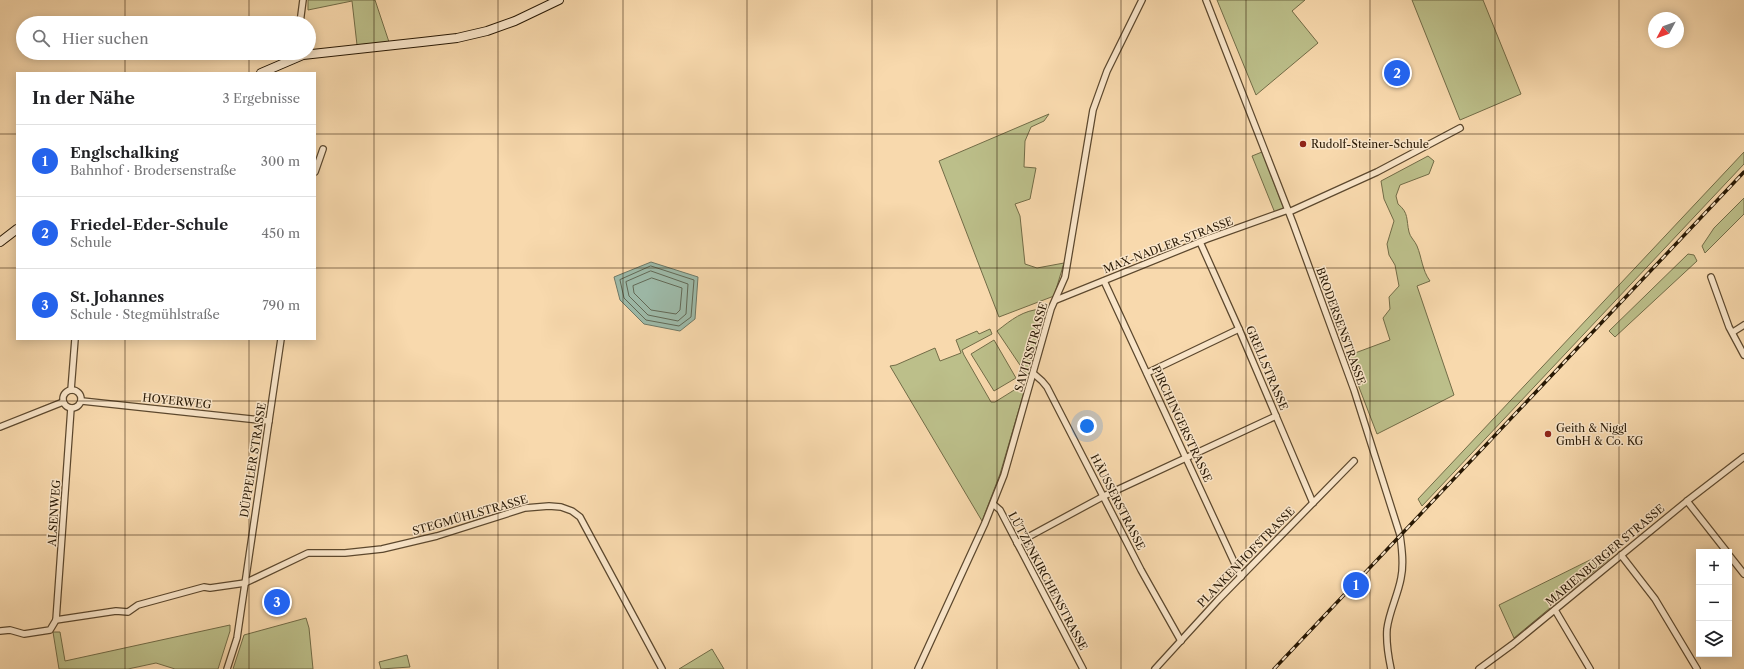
<!DOCTYPE html>
<html lang="de">
<head>
<meta charset="utf-8">
<style>
  :root { --surface:#fff; --page:#f6f6f6; --text:#202124; --muted:#757577; --line:#e0e0e0; --accent:#2563eb }
  body { margin:0; font-family:"Libre Caslon Text",serif; background:var(--page); color:var(--text) }
  .controls { position:absolute; right:12px; bottom:12px; display:grid; overflow:hidden; border-radius:0px; box-shadow:0 2px 10px #0003 }
  .controls button { width:36px; height:36px; display:grid; place-items:center; padding:0; border:0; border-bottom:1px solid var(--line); background:var(--surface); color:var(--text); font:20px sans-serif }
  .compass { position:absolute; left:1648px; top:12px; width:36px; height:36px; border-radius:50%; background:var(--surface); box-shadow:0 2px 10px #0003; rotate:229deg }
  .you { position:absolute; left:1087px; top:426px; width:14px; height:14px; margin:-10px; border:3px solid #fff; border-radius:50%; background:#1a73e8; box-shadow:0 0 0 6px #1a73e833 }
  .badge { display:grid; place-items:center; width:26px; height:26px; border-radius:50%; background:var(--accent); color:#fff; font-size:13px; font-weight:700 }
  .pin { position:absolute; translate:-50% -50%; border:2px solid #fff; box-shadow:0 1px 4px #0006 }
  .list { margin:0; padding:0; list-style:none }
  h2 { display:flex; justify-content:space-between; align-items:center; height:52px; margin:0; padding:0 16px; font-size:17px }
  h2 small { font-size:13px; font-weight:400; color:var(--muted) }
  .list li { display:grid; grid-template-columns:26px 1fr auto; gap:12px; align-items:center; box-sizing:border-box; height:72px; padding:0 16px; border-top:1px solid var(--line) }
  .list b { display:block; font-size:15px; white-space:nowrap }
  .list p { margin:0; font-size:13px; white-space:nowrap; color:var(--muted) }
  .list em { font-size:13px; font-style:normal; color:var(--muted) }
  .icon { flex:none; width:22px; height:22px; fill:none; stroke:currentColor; stroke-width:2; stroke-linecap:round; stroke-linejoin:round }
  .map { position:relative; flex:none; width:1744px; height:669px; overflow:hidden }
  .search { position:absolute; background:var(--surface); box-shadow:0 2px 10px #0003; left:16px; top:16px; width:300px; height:44px; display:flex; align-items:center; gap:10px; box-sizing:border-box; padding:0 14px; border-radius:22px; color:var(--muted); font-size:15px }
  .panel { position:absolute; background:var(--surface); box-shadow:0 2px 10px #0003; left:16px; top:72px; width:300px; height:268px; border-radius:0px }
  .map>svg:first-child { display:block }
  .green { fill:#bcbf8a; stroke:#726c47 }
  .water { fill:#9dbaa9; stroke:#6e7967 }
  .lines { fill:none; stroke-linecap:round; stroke-linejoin:round }
  .shore { stroke:#626956; stroke-width:1 }
  .street-casing { stroke:#5c482e; stroke-width:8 }
  .secondary-casing { stroke:#281804; stroke-width:10 }
  .street { stroke:#fae6ca; stroke-width:5.5 }
  .secondary { stroke:#fae6ca; stroke-width:8 }
  .rail-casing { stroke:#281804; stroke-width:3.5 }
  .rail { stroke:#fae6ca; stroke-width:2; stroke-dasharray:6; stroke-linecap:butt }
  .grid { fill:none; stroke:#281804; stroke-width:1; stroke-opacity:0.55 }
  .poi-dot { fill:#8f2418; stroke:#fae6ca; stroke-width:1.5 }
  .labels { text-anchor:middle; stroke-width:3; stroke-linejoin:round; paint-order:stroke }
  .poi-label { font-size:11px; fill:#281804; stroke:#fae6ca; text-anchor:start }
  .street-label { font-size:11px; fill:#281804; stroke:#fae6ca }
</style>
</head>
<body>
<div class="map">
<svg width="1744" height="669" viewBox="0 0 1744 669">
  <rect width="100%" height="100%" fill="#f8d9ad"/>
  <filter id="stains"><feTurbulence type="fractalNoise" baseFrequency=".005" numOctaves="4"/><feColorMatrix values="0 0 0 0 .2 0 0 0 0 .09 0 0 0 0 .02 0 0 0 .5 -.17"/></filter>
  <radialGradient id="worn" r=".72"><stop offset=".6" stop-color="#630" stop-opacity="0"/><stop offset="1" stop-color="#630" stop-opacity=".3"/></radialGradient>
  <g class="green">
    <path d="M308,0H375L389,42L357,45L352,1L308,10Z"/>
    <path d="M1217,0H1305L1292,11L1318,43L1256,95Z"/>
    <path d="M1412,0H1483L1521,94L1460,120Z"/>
    <path d="M1049,114L1044,121L1031,127L1025,141L1024,167L1036,168L1030,199L1015,204L1020,216L1025,264L1037,268L1064,263L1054,296L999,317L939,161Z"/>
    <path d="M1262,152L1284,209L1275,213L1252,156Z"/>
    <path d="M1744,152V164L1422,506L1418,499Z"/>
    <path d="M1428,156L1434,161L1429,174L1400,185L1396,196L1398,204C1409,213 1406,219 1409,232C1410,237 1415,241 1417,246C1422,258 1422,270 1430,281L1417,286L1454,395L1377,434L1347,356L1390,340L1383,318L1390,309L1389,297L1399,286L1395,265L1389,255L1387,244L1394,221L1384,199L1381,181Z"/>
    <path d="M1744,198V214L1705,253L1702,246L1714,228Z"/>
    <path d="M1688,254L1694,255L1697,261L1615,337L1609,331Z"/>
    <path d="M1042,309L1045,311V315L1028,377L997,331C1011,320 1023,310 1042,309Z"/>
    <path d="M990,329L992,334L962,350L964,355L991,402H995L1027,382L1000,474L982,521L890,366L896,365L935,348L940,361L961,353L956,340L977,331L979,334Z"/>
    <path d="M994,340L1016,378L994,391L971,354Z"/>
    <path d="M1598,556L1610,558L1514,638L1499,605Z"/>
    <path d="M306,618L309,628L313,669H233L244,635Z"/>
    <path d="M230,625V631L218,669H175L156,663L128,669H59L53,632H60L65,661Z"/>
    <path d="M712,649L724,669H679Z"/>
    <path d="M407,655L410,667L381,669L379,662Z"/>
  </g>
  <path class="water" d="M651,262L698,277L695,319L680,331L644,324L620,300L614,277Z"/>
  <g class="lines">
    <g class="shore">
      <path d="M651,266L694,280L691,317L679,326L646,320L624,298L620,280Z"/>
      <path d="M651,271L688,284L686,314L678,321L648,315L629,296L626,282Z"/>
      <path d="M652,278L682,288L680,310L676,314L651,310L634,293L633,286Z"/>
    </g>
    <g class="street-casing">
      <g id="street">
        <path d="M1206,0L1293,223L1354,390L1400,535C1402,549 1404,564 1401,578C1398,595 1389,612 1387,629C1386,643 1388,655 1391,669"/>
        <path d="M300,23L303,0"/>
        <path d="M315,172L323,149"/>
        <path d="M1289,212L1377,172L1460,128"/>
        <path d="M1200,242L1239,329L1313,503"/>
        <path d="M1711,277L1729,327L1744,355"/>
        <path d="M1104,281L1241,577"/>
        <path d="M1056,300L1207,239L1288,210"/>
        <path d="M1733,332L1744,325"/>
        <path d="M1147,373L1239,329"/>
        <path d="M1034,374L1042,381L1047,387L1141,570L1181,641"/>
        <circle cx="72" cy="399" r="9"/>
        <path d="M71,390L75,339"/>
        <path d="M82,401L269,421"/>
        <path d="M0,427L63,402"/>
        <path d="M1687,501L1727,552"/>
        <path d="M993,504L1000,510L1083,669"/>
        <path d="M1017,543L1104,496L1276,416"/>
        <path d="M1621,555L1655,599L1697,669"/>
        <path d="M1729,555L1744,574"/>
        <path d="M1555,610L1590,669"/>
        <path d="M56,620L71,408"/>
        <path d="M0,631L10,630L24,634L50,630L56,620L116,611L128,612L138,605L204,587L210,588L245,583L308,553H345L382,549L437,536L525,508L549,506L561,507L572,511L580,517L662,669"/>
        <path d="M227,669L237,638L281,339"/>
        <path d="M918,669L985,523L1004,475L1051,309L1065,277L1093,110L1107,71L1142,0"/>
        <path d="M1155,669L1218,600L1354,461"/>
        <path d="M1479,669L1513,644L1687,501L1744,457"/>
      </g>
    </g>
    <g class="secondary-casing">
      <g id="secondary">
        <path d="M261,73L303,55L422,42L457,38L487,31L515,21L559,0"/>
        <path d="M0,242L17,229"/>
      </g>
    </g>
    <use href="#street" class="street"/>
    <use href="#secondary" class="secondary"/>
    <g class="rail-casing">
      <path id="rail" d="M1274,669L1744,172"/>
    </g>
    <use href="#rail" class="rail"/>
  </g>
  <path class="grid" d="M125,0V23M249,0V23M374,0V669M498,0V669M623,0V669M747,0V669M872,0V669M997,0V669M1121,0V669M1246,0V669M1370,0V669M1495,0V669M1619,0V669M125,53V73M249,53V73M0,134H17M315,134H1744M0,268H17M315,268H1744M125,339V669M249,339V669M0,401H1744M0,535H1744"/>
  <g class="poi-dot">
    <circle cx="1303" cy="144" r="4"/>
    <circle cx="1548" cy="434" r="4"/>
  </g>
  <g class="labels">
    <g class="poi-label">
      <text x="1311" y="148">Rudolf-Steiner-Schule</text>
      <text x="1556" y="432">Geith &amp; Niggl<tspan x="1556" dy="13">GmbH &amp; Co. KG</tspan></text>
    </g>
    <g class="street-label">
      <text transform="translate(1168 245) rotate(-21)" y="4">MAX-NADLER-STRASSE</text>
      <text transform="translate(1341 326) rotate(70)" y="4">BRODERSENSTRASSE</text>
      <text transform="translate(1031 347) rotate(-74)" y="4">SAVITSSTRASSE</text>
      <text transform="translate(1267 368) rotate(67)" y="4">GRELLSTRASSE</text>
      <text transform="translate(177 401) rotate(6)" y="4">HOYERWEG</text>
      <text transform="translate(1182 424) rotate(65)" y="4">PIRCHINGERSTRASSE</text>
      <text transform="translate(253 460) rotate(-81)" y="4">DÜPPELER STRASSE</text>
      <text transform="translate(1118 502) rotate(63)" y="4">HÄUSSERSTRASSE</text>
      <text transform="translate(54 513) rotate(-86)" y="4">ALSENWEG</text>
      <text transform="translate(470 515) rotate(-16)" y="4">STEGMÜHLSTRASSE</text>
      <text transform="translate(1605 555) rotate(-40)" y="4">MARIENBURGER STRASSE</text>
      <text transform="translate(1246 557) rotate(-46)" y="4">PLANKENHOFSTRASSE</text>
      <text transform="translate(1048 581) rotate(62)" y="4">LÜTZENKIRCHENSTRASSE</text>
    </g>
  </g>
  <rect width="100%" height="100%" filter="url(#stains)"/>
  <rect width="100%" height="100%" fill="url(#worn)"/>
</svg>
<div class="controls">
<button>+</button>
<button>−</button>
<button><svg class="icon" aria-label="layers" viewBox="0 0 24 24"><path d="M12 4l9 5-9 5-9-5zM3 14l9 5 9-5"/></svg></button>
</div>
<svg class="compass" viewBox="-18 -18 36 36"><path d="M0-13l5 13h-10z" fill="#e53935"/><path d="M0 13l5-13h-10z" fill="#757577"/></svg>
<div class="you"></div>
<div class="pin badge" style="left:1356px;top:585px">1</div>
<div class="pin badge" style="left:1397px;top:73px">2</div>
<div class="pin badge" style="left:277px;top:602px">3</div>
<div class="search"><svg class="icon" aria-label="search" viewBox="0 0 24 24"><circle cx="10" cy="10" r="6"/><path d="M15 15l6 6"/></svg>Hier suchen</div>
<section class="panel">
<h2>In der Nähe<small>3 Ergebnisse</small></h2>
<ul class="list">
<li><span class="badge">1</span><div><b>Englschalking</b><p>Bahnhof · Brodersenstraße</p></div><em>300 m</em></li>
<li><span class="badge">2</span><div><b>Friedel-Eder-Schule</b><p>Schule</p></div><em>450 m</em></li>
<li><span class="badge">3</span><div><b>St. Johannes</b><p>Schule · Stegmühlstraße</p></div><em>790 m</em></li>
</ul>
</section>
</div>
</body>
</html>
